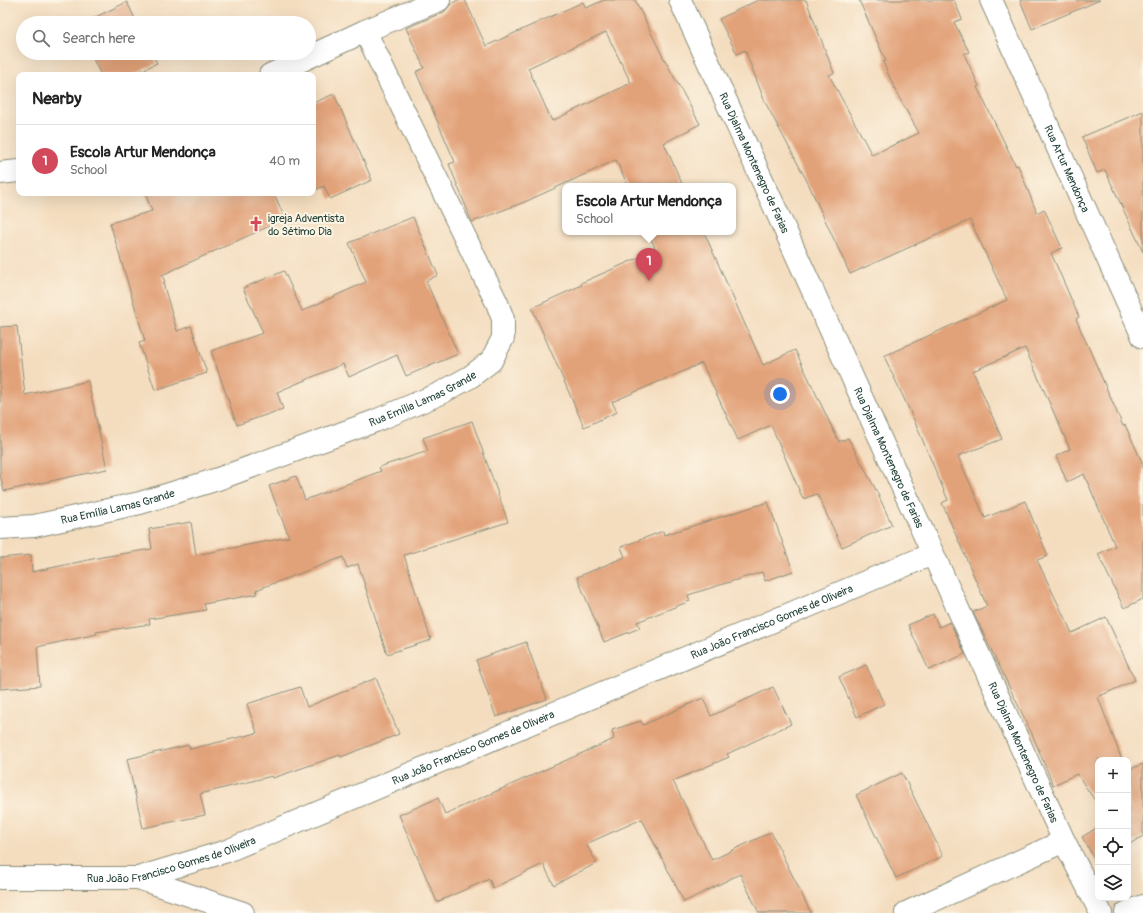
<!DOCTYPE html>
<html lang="en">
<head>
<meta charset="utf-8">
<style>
  :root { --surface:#fff; --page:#f2f2f2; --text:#222; --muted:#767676; --line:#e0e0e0; --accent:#d1495b }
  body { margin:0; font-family:Pangolin,sans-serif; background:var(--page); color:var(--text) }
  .controls { position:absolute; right:12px; bottom:12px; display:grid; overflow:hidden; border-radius:8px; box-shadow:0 4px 16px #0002 }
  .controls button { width:36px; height:36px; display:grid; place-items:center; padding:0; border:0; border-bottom:1px solid var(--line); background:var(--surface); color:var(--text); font:20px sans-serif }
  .you { position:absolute; left:780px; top:394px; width:14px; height:14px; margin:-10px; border:3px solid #fff; border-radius:50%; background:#1a73e8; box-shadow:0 0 0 6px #1a73e833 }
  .badge { display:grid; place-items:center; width:26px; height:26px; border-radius:50%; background:var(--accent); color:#fff; font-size:13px; font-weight:700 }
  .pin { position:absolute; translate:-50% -33px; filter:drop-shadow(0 1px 2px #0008) }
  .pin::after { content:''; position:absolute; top:21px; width:14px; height:12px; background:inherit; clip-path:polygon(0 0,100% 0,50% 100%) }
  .popup { position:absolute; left:562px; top:183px; width:174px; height:52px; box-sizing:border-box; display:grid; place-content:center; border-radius:8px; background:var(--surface); filter:drop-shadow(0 1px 3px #0005); font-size:13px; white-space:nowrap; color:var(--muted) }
  .popup b { font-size:15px; color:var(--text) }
  .popup::after { content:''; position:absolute; left:50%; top:100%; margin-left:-8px; border:8px solid transparent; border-top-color:var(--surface) }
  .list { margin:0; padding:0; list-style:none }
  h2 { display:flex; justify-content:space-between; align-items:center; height:52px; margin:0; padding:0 16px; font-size:17px }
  h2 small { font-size:13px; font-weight:400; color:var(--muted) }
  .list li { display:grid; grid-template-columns:26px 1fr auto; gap:12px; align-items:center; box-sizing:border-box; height:72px; padding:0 16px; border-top:1px solid var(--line) }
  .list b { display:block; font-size:15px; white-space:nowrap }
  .list p { margin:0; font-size:13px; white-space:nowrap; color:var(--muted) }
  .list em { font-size:13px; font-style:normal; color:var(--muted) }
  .icon { flex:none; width:22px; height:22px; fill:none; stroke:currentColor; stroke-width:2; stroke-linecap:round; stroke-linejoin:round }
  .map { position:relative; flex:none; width:1143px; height:913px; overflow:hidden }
  .search { position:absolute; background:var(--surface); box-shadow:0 4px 16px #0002; left:16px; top:16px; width:300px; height:44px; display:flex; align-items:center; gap:10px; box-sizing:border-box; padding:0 14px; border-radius:22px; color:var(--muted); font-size:15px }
  .panel { position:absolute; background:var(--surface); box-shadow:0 4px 16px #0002; left:16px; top:72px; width:300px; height:124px; border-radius:8px }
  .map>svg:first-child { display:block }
  .building { fill:#e2a279; fill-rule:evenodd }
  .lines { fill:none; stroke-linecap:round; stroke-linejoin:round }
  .minor-casing { stroke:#8a8d7a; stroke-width:24 }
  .minor { stroke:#fff; stroke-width:22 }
  .labels { text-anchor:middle; stroke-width:4; stroke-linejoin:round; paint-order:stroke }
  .street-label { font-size:11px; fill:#1f3d34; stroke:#fcf5e5 }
  .poi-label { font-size:11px; fill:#1f3d34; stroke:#fcf5e5; text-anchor:start }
</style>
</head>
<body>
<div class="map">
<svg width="1143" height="913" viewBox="0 0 1143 913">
  <rect width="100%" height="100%" fill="#fcf5e5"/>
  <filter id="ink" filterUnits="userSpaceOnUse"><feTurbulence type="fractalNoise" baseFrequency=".025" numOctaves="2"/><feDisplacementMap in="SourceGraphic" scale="8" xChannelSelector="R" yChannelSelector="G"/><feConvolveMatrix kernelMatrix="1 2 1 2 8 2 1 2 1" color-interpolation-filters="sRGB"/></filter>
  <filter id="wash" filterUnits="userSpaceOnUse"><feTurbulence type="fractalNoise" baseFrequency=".012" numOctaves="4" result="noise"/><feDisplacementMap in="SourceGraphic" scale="16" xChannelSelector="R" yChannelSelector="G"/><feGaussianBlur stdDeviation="0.9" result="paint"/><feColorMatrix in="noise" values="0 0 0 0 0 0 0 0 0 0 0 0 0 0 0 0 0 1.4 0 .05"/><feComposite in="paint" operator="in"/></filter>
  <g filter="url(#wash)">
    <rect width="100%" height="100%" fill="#f4ddbf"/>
    <g id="blocks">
      <g class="building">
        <path d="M458,0H465L486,46L583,2L586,8L604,0H635L662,55L700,124L664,143L683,186H628L616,160L527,201L472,222L449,164L455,162L416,72L424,68L406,28L444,12L451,4ZM606,32L631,83L552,121L528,68Z"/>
        <path d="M758,0H806L834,73L829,75L872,155L919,133L897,94L883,62L886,61L859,0H954L962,19L954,22L969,52L964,54L979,86L977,87L1016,166L1018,165L1037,213L1044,209L1062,248L1051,253L1079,317L1076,319L1123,426L1125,425L1143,464V599L1124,608L1098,554L1115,546L1084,474L1067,482L1056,456L1070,449L1025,348L973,371L1002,439L958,456L985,518L1025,501L1048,556L1037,560L1072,633L1106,617L1135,680L1098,697L1122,760H1098V805L1077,774L1053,785L1033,736L973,612L987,606L942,503L948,500L914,420L884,356L1007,300L970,220L850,274L808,183L765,102L745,50L737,54L719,19Z"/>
        <path d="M1020,0H1100L1032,29Z"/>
        <path d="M127,2L137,23H83Z"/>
        <path d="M90,53H152L157,63L132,75H101Z"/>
        <path d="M334,94L372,180L330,199L324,186L313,191V103Z"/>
        <path d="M1143,111V252L1105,170L1097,173L1082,137Z"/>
        <path d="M145,193H274L285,219L162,275L165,282L163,283L177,331L191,326L207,373L155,390L139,343L145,341L110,223L152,211Z"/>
        <path d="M413,217L438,275L426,281L458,354L406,376L397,355L349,377L343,364L277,392L283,409L237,425L211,351L263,333L243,288L284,271L302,311L366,282L349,243Z"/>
        <path d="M648,232H704L763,365L795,350L839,442L848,438L876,490L892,525L842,547L817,494L803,499L771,425L738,440L702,363L612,402L617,412L584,427L532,308L582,285L581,283L656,250Z"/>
        <path d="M17,326L25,395L88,381L107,469L4,491L0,475V327Z"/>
        <path d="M472,421L508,522L404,555L431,640L387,654L358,564L347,568L343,557L256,590L257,594L204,604L206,610L149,619L150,624L96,632L97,634L37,647L40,686L0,689V558L31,555L32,572L102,557L152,549L149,529L191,522L196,555L289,537L269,486L296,476L305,500L381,471L379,467L428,451L423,438Z"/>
        <path d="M768,502L793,571L765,581L762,572L688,595L690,601L637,622L640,628L604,642L577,577L625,557L621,547L663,531L664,535Z"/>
        <path d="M933,614L939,627L950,622L965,654L929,670L908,625Z"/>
        <path d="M526,642L547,699L496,717L476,660Z"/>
        <path d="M866,665L884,704L857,717L839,677Z"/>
        <path d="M376,678L399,734L341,757L340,755L273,778L272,776L200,794L205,815L143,828L127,759L189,745L190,749L257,733L247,704L300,687L307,707Z"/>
        <path d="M773,687L791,724L727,754L729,757L673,781L712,860L771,832L811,913H759L740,874L684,902L642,819L586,844L597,863L554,885L543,864L493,888L489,879L437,902L399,815L438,798L445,814L614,739L612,730L641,721L643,725L703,698L711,716Z"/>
        <path d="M1143,764V836L1128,845V770Z"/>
        <path d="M902,773L943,856L896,878L856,795Z"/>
        <path d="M1098,827V862L1097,863L1082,837Z"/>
      </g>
    </g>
  </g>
  <g filter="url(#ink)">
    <use href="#blocks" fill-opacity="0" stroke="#8a8d7a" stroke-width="1"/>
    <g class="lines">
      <g class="minor-casing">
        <g id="minor">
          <path id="s1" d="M680,0L1064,841L1101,913"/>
          <path id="s2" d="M991,0L1143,337"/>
          <path d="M270,75L365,31L439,0"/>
          <path d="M0,173L19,171"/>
          <path id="s3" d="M0,528L34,526L140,503L218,479L375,421L439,394L470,377L491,361L503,338V319L497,303L365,31"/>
          <path id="s4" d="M0,878H138L227,851L932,554"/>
          <path d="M138,878L243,913"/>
          <path d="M906,913L1064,841"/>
          <path d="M1126,913L1143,906"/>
        </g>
      </g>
      <use href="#minor" class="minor"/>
    </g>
  </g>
  <defs>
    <g id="church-bare" transform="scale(1.2)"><path d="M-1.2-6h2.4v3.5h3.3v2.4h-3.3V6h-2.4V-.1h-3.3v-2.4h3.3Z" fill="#d1495b" stroke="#fcf5e5" stroke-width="2.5" paint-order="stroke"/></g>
  </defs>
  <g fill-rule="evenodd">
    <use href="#church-bare" x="256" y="224"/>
  </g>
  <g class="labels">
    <g class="street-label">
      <text dy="4" stroke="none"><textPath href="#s1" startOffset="179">Rua Djalma Montenegro de Farias</textPath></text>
      <text dy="4" stroke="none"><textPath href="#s2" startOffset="185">Rua Artur Mendonça</textPath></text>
      <text dy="4" stroke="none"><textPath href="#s3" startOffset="444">Rua Emília Lamas Grande</textPath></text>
      <text dy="4" stroke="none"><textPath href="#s1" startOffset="503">Rua Djalma Montenegro de Farias</textPath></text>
      <text dy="4" stroke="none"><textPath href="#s3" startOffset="120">Rua Emília Lamas Grande</textPath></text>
      <text dy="4" stroke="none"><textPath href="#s4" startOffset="822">Rua João Francisco Gomes de Oliveira</textPath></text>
      <text dy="4" stroke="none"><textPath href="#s4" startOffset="498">Rua João Francisco Gomes de Oliveira</textPath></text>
      <text dy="4" stroke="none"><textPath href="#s1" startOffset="827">Rua Djalma Montenegro de Farias</textPath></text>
      <text dy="4" stroke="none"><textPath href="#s4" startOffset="174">Rua João Francisco Gomes de Oliveira</textPath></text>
    </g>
    <g class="poi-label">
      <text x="268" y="222">igreja Adventista<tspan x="268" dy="13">do Sétimo Dia</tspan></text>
    </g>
  </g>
</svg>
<div class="controls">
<button>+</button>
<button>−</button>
<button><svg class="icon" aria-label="locate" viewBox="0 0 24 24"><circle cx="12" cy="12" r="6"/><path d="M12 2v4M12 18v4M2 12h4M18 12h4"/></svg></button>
<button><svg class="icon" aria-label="layers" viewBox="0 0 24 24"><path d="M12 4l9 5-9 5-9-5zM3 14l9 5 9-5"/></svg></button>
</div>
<div class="you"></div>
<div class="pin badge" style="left:649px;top:281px">1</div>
<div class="popup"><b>Escola Artur Mendonça</b>School</div>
<div class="search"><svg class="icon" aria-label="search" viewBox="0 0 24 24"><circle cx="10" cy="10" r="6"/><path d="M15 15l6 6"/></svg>Search here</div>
<section class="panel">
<h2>Nearby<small></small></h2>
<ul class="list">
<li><span class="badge">1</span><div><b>Escola Artur Mendonça</b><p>School</p></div><em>40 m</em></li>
</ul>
</section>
</div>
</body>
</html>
